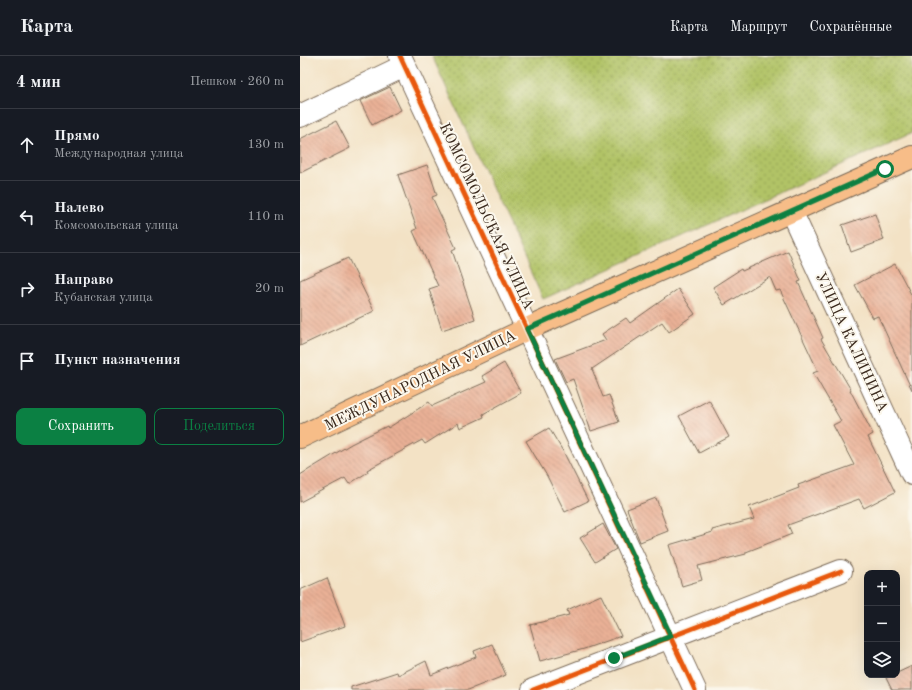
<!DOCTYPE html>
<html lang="ru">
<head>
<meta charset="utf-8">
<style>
  :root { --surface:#171b24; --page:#20242c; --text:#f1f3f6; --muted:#9ea1a6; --line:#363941; --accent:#0b8043 }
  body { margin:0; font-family:"Old Standard TT",serif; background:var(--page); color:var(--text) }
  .controls { position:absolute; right:12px; bottom:12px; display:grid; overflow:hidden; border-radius:8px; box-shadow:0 4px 16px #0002 }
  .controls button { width:36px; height:36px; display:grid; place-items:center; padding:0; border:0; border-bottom:1px solid var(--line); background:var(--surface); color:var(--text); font:20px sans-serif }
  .stop { position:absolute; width:12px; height:12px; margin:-9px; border:3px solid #0b8043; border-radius:50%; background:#fff }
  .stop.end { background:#0b8043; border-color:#fff; box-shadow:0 1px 4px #0008 }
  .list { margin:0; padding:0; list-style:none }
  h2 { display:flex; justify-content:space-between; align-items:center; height:52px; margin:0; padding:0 16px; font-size:17px }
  h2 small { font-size:13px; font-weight:400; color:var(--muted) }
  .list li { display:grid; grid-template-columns:26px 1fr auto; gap:12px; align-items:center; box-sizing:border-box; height:72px; padding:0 16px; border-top:1px solid var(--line) }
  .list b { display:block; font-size:15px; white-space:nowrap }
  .list p { margin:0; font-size:13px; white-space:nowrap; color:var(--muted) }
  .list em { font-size:13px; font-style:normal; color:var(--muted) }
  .actions { display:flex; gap:8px; padding:12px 16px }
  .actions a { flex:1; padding:9px 0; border:1px solid var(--accent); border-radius:8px; text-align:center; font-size:14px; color:var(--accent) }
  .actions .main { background:var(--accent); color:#fff }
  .icon { flex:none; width:22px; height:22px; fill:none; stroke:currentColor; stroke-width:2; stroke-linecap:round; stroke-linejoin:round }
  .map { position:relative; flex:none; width:612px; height:634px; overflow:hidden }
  header { display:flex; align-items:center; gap:24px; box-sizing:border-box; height:56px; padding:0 20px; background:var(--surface); border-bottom:1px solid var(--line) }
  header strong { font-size:19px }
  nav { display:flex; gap:22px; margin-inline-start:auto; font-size:14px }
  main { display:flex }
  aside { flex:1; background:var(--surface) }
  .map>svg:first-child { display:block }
  .park { fill:url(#park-dots); stroke:#767642 }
  .building { fill:url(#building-back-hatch) }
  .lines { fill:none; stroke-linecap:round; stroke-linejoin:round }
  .minor-casing { stroke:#7b6a58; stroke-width:24 }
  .major-casing { stroke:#7b6a58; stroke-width:24 }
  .minor { stroke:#fff; stroke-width:22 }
  .major { stroke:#f7bd88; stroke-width:22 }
  .cycleway-casing { stroke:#fbf7ec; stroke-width:8 }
  .cycleway { stroke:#e8590c; stroke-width:5 }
  .route { stroke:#0b8043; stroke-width:5 }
  .labels { text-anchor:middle; stroke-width:4; stroke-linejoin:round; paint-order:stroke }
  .street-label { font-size:15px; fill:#3b2a1e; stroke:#fbf7ec }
</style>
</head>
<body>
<header>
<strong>Карта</strong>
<nav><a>Карта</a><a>Маршрут</a><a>Сохранённые</a></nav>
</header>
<main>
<aside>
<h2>4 мин<small>Пешком · 260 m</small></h2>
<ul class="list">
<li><svg class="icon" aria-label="ahead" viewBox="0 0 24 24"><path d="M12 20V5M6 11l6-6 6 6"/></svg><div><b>Прямо</b><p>Международная улица</p></div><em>130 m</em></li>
<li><svg class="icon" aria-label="left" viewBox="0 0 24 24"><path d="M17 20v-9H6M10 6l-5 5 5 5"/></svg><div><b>Налево</b><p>Комсомольская улица</p></div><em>110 m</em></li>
<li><svg class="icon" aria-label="right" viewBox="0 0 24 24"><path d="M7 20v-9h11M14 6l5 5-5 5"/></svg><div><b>Направо</b><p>Кубанская улица</p></div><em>20 m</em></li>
<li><svg class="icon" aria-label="arrive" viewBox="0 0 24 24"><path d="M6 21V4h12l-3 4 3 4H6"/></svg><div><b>Пункт назначения</b></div></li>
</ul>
<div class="actions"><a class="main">Сохранить</a><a>Поделиться</a></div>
</aside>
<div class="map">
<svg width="612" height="634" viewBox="0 0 612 634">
  <defs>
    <pattern id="park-dots" width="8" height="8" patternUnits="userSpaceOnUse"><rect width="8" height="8" fill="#b1c366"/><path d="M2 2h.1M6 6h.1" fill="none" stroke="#919f53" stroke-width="1.8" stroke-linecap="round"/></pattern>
    <pattern id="building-back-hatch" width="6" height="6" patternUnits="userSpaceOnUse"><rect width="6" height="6" fill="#eab196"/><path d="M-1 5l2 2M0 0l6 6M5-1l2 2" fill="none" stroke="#bf907a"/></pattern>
  </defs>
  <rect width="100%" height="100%" fill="#fbf7ec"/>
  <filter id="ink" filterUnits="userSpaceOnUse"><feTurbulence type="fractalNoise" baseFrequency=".025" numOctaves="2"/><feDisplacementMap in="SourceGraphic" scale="8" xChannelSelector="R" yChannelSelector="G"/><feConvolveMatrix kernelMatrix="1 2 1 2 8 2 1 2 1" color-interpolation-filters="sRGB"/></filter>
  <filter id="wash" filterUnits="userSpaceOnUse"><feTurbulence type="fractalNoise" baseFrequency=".012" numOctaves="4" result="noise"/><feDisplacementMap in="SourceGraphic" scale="16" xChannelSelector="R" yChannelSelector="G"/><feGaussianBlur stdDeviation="0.9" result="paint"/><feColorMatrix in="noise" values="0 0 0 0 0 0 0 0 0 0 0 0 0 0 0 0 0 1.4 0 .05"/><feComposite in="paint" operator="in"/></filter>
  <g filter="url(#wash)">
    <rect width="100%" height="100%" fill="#f3e2c5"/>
    <path class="park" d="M132,0H612V77L243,243Z"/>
    <g id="blocks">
      <g class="building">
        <path d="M90,31L101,54L72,69L60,45Z"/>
        <path d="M36,65L50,92L0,117V83Z"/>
        <path d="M127,109L137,139L132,141L156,192L152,194L175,263L142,274L129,233L138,230L113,175L117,173L98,119Z"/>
        <path d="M575,158L584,184L551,196L542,169Z"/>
        <path d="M488,195L501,225L498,226L523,282L521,283L551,334H550L573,378L568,381L595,436L564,452L559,443L488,469L492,478L446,496V498L398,510L402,524L382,530L369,489L413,476L412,474L454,463L449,451L499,432L498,429L554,409L533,369L541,365L513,317L518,315L480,234L476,235L470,221L424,249L413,231L441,213L442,215Z"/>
        <path d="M48,202L74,255L0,290V224Z"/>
        <path d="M595,208L612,240V334L578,260L573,262L555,229Z"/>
        <path d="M378,233L395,258L369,276L362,266L292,313L303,341L309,339L319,366L291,375L273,323L266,326L255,303L306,284L302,278L326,262L330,267Z"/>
        <path d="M204,307L221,337L183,358L184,361L160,372L158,367L125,388L122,384L67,414L68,416L49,428L45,422L0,446V419L51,388L87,370L88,372L129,346L132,350L186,326L182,320Z"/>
        <path d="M409,344L429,381L399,397L379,360Z"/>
        <path d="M249,372L264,397L288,445L265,456L247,420L226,385Z"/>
        <path d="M356,442L368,475L340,486L327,453Z"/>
        <path d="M303,468L316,493L295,506L280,482Z"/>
        <path d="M27,522L45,570L0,586V534Z"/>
        <path d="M301,539L321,580L284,593L240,605L230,569L269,559L267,554Z"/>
        <path d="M192,588L206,619L168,634H51V631L97,616L98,619L126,605L131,619L176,601L174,595Z"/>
        <path d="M612,610V634H592L586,622L592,619H597V617Z"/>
      </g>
    </g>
  </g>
  <g filter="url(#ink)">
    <use href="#blocks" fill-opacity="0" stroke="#7b6a58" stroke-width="1"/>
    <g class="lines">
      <g class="minor-casing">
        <g id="minor">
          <path d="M100,0L395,634"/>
          <path d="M0,60L104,10"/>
          <path d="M491,155L612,418"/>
          <path d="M233,634L541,515"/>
        </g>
      </g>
      <g class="major-casing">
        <path id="major" d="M0,381L227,273L612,101"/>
      </g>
      <use href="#minor" class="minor"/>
      <use href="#major" class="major"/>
      <g class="cycleway-casing">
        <g id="cycleway">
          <path d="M100,0L395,634"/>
          <path d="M233,634L541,515"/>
        </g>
      </g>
      <use href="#cycleway" class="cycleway"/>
    </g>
  </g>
  <g class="lines" filter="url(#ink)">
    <path class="route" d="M314,602L371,580L227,273L585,113"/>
  </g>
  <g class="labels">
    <g class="street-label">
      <text transform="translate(187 160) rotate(65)" y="5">КОМСОМОЛЬСКАЯ УЛИЦА</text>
      <text transform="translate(552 286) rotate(65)" y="5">УЛИЦА КАЛИНИНА</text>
      <text transform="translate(120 324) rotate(-26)" y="5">МЕЖДУНАРОДНАЯ УЛИЦА</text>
    </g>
  </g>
</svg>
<div class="controls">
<button>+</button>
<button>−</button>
<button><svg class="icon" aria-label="layers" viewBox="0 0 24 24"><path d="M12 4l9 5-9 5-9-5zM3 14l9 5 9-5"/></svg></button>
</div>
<div class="stop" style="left:585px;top:113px"></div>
<div class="stop end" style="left:314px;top:602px"></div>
</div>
</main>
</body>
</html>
